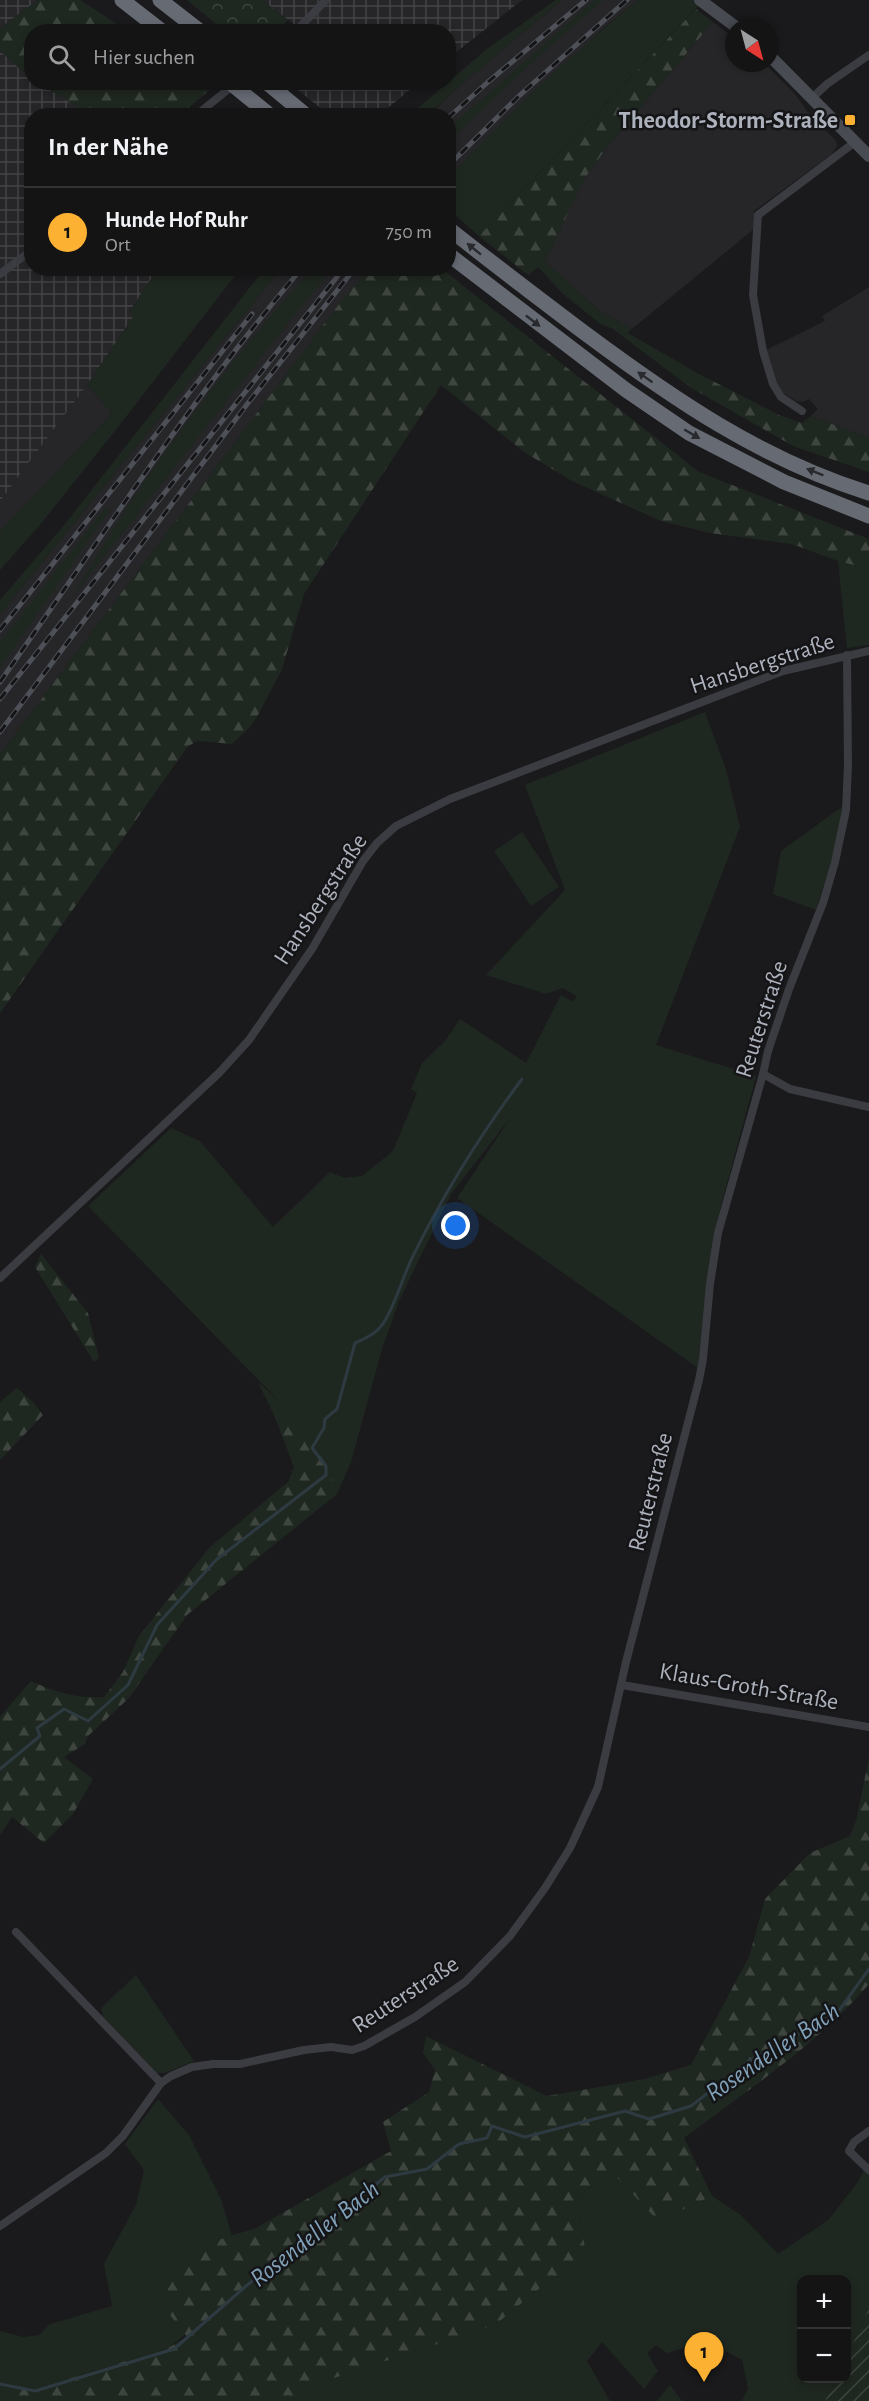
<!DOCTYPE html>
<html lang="de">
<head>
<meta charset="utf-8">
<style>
  :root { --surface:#141415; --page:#212122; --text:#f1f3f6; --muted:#9d9ea0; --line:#333334; --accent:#fcb132 }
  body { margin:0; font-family:"Alegreya Sans",sans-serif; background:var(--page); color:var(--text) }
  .controls { position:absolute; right:18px; bottom:18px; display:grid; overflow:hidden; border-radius:12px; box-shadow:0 3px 9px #0003 }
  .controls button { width:54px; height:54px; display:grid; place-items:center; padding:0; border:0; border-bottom:2px solid var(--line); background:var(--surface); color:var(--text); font:30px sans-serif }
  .compass { position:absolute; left:725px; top:18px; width:54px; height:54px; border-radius:50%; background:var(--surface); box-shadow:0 3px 9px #0003; rotate:144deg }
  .you { position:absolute; left:456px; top:1226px; width:21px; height:21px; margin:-15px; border:4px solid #fff; border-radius:50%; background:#1a73e8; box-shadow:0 0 0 9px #1a73e833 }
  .badge { display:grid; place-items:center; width:39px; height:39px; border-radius:50%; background:var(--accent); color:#111; font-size:20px; font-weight:700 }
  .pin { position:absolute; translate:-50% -50px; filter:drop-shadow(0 2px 3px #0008) }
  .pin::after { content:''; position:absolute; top:32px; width:21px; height:18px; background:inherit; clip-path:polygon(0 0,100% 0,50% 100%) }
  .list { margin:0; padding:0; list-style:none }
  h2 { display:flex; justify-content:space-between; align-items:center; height:78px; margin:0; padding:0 24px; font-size:26px }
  h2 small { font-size:20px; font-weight:400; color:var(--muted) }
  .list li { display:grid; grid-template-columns:39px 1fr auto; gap:18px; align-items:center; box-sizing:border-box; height:90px; padding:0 24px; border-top:2px solid var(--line) }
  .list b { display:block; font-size:22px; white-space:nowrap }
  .list p { margin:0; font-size:20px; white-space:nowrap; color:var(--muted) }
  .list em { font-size:20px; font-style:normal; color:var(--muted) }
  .icon { flex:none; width:33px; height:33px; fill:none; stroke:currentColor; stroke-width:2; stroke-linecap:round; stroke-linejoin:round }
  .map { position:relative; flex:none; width:869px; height:2401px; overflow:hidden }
  .search { position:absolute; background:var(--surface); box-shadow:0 3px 9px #0003; left:24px; top:24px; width:432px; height:66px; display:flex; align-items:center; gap:15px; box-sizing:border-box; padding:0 21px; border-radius:24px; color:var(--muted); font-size:22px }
  .panel { position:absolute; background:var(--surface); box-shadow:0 3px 9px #0003; left:24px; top:108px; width:432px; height:168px; border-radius:24px }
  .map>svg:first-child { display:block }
  .built { fill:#262629 }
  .industrial { fill:url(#industrial-grid) }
  .grass { fill:#1f2820 }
  .forest { fill:url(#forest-firs) }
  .park { fill:url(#park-crowns) }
  .garden { fill:url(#garden-furrows) }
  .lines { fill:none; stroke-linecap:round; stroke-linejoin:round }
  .stream { stroke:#2e3a41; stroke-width:3 }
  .street { stroke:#3a3c41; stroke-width:8 }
  .secondary { stroke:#484b52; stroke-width:12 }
  .highway { stroke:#666a73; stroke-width:15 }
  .rail-casing { stroke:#4d5057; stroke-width:5 }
  .rail { stroke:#151517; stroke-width:3; stroke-dasharray:9; stroke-linecap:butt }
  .highway-bridge { stroke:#666a73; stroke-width:15 }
  .oneway { fill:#292a2e }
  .poi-dot { fill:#fcb132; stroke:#151517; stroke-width:2 }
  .labels { text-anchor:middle; stroke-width:5; stroke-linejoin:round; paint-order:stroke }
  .poi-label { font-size:24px; font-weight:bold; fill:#acb1bc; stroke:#151517; text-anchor:end }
  .street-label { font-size:24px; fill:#acb1bc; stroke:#151517 }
  .water-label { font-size:26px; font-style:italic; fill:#81a1b9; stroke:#151517 }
</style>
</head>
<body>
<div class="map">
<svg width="869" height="2401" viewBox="0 0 869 2401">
  <defs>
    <pattern id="industrial-grid" width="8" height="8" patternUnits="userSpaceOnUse" patternTransform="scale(1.5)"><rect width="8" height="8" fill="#262629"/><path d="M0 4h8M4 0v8" fill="none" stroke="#434346"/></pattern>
    <pattern id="forest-firs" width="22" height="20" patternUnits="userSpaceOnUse" patternTransform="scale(1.5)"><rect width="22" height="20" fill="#1f2820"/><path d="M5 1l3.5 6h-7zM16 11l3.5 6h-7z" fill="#3d453e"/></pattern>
    <pattern id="park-crowns" width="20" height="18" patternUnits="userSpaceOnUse" patternTransform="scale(1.5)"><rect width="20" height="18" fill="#1f2820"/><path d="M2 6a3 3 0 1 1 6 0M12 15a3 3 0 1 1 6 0" fill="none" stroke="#3d453e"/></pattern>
    <pattern id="garden-furrows" width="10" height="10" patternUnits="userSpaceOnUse" patternTransform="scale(1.5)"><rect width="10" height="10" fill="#1f2820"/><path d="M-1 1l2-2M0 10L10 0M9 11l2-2" fill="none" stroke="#3d453e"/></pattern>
  </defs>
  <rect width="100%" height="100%" fill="#1a1a1c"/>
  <g class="built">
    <path d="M562,0H638L600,31L449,179L448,116H428L463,83Z"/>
    <path d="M713,22L734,38V63H764L795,94L807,111L836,141L837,146L832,154L754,211V229L632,329L600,311L545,262L583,181L605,150Z"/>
    <path d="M281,269H370L336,308L0,754V614Z"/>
    <path d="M869,287V438L811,416L818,409L809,399L803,402L796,401L783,393L776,385L766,350L825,321L822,316Z"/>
    <path d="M87,385L112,413L0,532V501Z"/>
  </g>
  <g class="industrial">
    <path d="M0,0H38L0,28Z"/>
    <path d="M262,0H522L449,58L448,32L303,31Z"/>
    <path d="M0,51L31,79L32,82L38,83L55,91L82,110V115L32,116V268L158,269L129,312L133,317L87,385L0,501Z"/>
    <path d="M289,83H418L389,107L357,116L329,115Z"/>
  </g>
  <g class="grass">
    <path d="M556,0H562L463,83L428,115H410L488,48Z"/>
    <path d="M594,0H604L559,38L449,141V128Z"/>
    <path d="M638,0H704L479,236L449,210V178C506,114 571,55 638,0Z"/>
    <path d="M545,262L600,311L632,329L628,333L699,374L688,386L613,329L599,323L562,293L538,267Z"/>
    <path d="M158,268L240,269L122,422L39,526L0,570V532L112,413L87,385L133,317L129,313Z"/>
    <path d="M265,268L281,269L0,614V600L65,524Z"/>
    <path d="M312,268L333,269L312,293L70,600C92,565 113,529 135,495C189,416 248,341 312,268Z"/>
    <path d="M111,508L0,668V642L104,509Z"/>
    <path d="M838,561L869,569V645L847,648Z"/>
    <path d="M705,712L726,769L740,827L656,1045L756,1076L719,1213L707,1280L698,1368L457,1198L511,1117L451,1194L399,1301L382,1349L351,1462L337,1494L330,1465L282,1404L88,1206L171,1128L200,1141L273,1227L330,1172L344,1178L362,1176L393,1151L417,1093L411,1089L422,1063L445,1041L460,1019L526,1063L561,995L573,1002L577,996L563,988L546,994L486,975L565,890L525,785Z"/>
    <path d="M843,806L834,852L816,910L773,894L781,851Z"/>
    <path d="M522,832L559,887L531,906L494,851Z"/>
    <path d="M136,1975L194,2061L165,2073H157L104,2018L101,2010L103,2006Z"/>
    <path d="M158,2099L189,2135L221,2199L232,2236L218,2240L160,2302L186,2334L168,2348L36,2389L0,2386V2331L23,2337L39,2335L50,2324L112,2306L104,2264L136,2205L144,2170L125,2144Z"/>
    <path d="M865,2168L869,2171V2308L847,2356L846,2280H802V2378L836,2379L825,2401H742L748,2388L742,2360L707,2341L667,2353L656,2345L647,2353L658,2371L644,2389L602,2342L587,2361L610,2401H293L310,2386L495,2325L545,2284L587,2259L576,2197L613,2173L658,2221L712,2196L741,2215L778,2254L828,2220L858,2182Z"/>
  </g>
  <g class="forest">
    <path d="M38,0H80L128,31L32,32L31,79L0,51V28Z"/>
    <path d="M696,9L713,22L605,150L583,181L545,262L528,275L479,236Z"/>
    <path d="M204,82L212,88L179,116L82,115V110L38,83Z"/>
    <path d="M370,268L442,269L699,472L869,539V569L838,561L792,544L710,533L661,521L572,481L524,452L441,385L304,594L282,669L258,715L250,727L232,744L198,741L188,746L0,1013V754L336,308Z"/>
    <path d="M699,374L781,416L802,423L811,416L869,438V472L793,446L688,386Z"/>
    <path d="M41,1254L88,1313L99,1358L94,1362L35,1267Z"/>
    <path d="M258,1382L282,1404L330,1465L337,1494L187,1615L128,1699L88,1736L85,1744L64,1757L93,1779L73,1814L44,1843L12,1817L0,1835V1717L31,1681C55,1692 76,1699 104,1697L123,1672L139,1636L210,1547L288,1482L294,1467L275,1417Z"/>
    <path d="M17,1388L34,1403L43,1415L0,1460V1402Z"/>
    <path d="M869,1758V1984C817,2045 747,2090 684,2138L712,2196L658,2221L613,2173L576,2197L587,2259L545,2284L495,2325L310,2386L293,2401H0V2386L36,2389L168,2348L187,2337L160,2302L172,2270L218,2240L256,2228L391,2151L383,2122L429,2092L435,2070L423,2053L426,2036L547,2096L641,2080L691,2065L749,1957L765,1899L810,1853L850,1836L856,1821Z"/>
    <path d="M670,2385L682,2401H657Z"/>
  </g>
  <path class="park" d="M187,0H262L288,20L277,31H225Z"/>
  <path class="garden" d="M869,2308V2401H825L836,2379L846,2378L847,2356Z"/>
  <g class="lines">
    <g class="stream">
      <path d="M0,1769L40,1736L37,1728L64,1709L88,1721L128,1685L157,1625L216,1560L326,1475V1466L312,1448L324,1428L325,1419L337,1409L355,1343C365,1339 376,1334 382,1325C393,1311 403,1276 412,1258C443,1195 480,1135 522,1079"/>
      <path d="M0,2384L35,2391L174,2349L246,2286L385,2177L427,2169L459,2144L487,2138L492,2126L525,2137L625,2111L649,2119L691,2106L752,2059L838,2012L869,1969"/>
    </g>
    <g class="street">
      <path d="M295,32L326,0"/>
      <path d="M812,98L827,84L869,55"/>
      <path d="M195,116L235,84"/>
      <path d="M0,274L32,250"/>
      <path d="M802,411L781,397L773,384L763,351L753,295L758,215L855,142"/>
      <path d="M763,1074L790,1089L869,1107"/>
      <path d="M0,1278L219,1073L249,1040L312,949L363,861L377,843L396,826L450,799L783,671L869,651"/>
      <path d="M622,1685L869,1727"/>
      <path d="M16,1932L161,2083"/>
      <path d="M869,2131L854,2142L849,2151L869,2170"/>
      <path d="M0,2226L106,2153L123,2136L161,2083L171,2076L192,2067L213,2064H240L304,2050L331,2047L352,2050L364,2046L415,2017L465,1982L510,1936L545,1888L570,1848L598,1787L626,1662L699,1380L703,1359L710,1284L718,1233L763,1074L768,1051L789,989L823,903L835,862L846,810L848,765L847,655"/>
    </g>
    <g class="secondary">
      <path d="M700,0L736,27"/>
      <path d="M770,56L869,156"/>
    </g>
    <g class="highway">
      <path d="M122,0L163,32"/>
      <path d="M160,0L201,32"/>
      <path d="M266,82L307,116"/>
      <path d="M448,228C492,263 537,297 582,331C672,398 760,459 869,493"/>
      <path d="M448,254L626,390L689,433L784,482L869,516"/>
    </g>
    <g class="rail-casing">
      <g id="rail">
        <path d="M448,118L488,82L586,0"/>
        <path d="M448,166L520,95L627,0"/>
        <path d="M0,630L252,314"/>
        <path d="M0,682C99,541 190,400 302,268"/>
        <path d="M0,699L337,277"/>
        <path d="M0,732L248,403L355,268"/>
      </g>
    </g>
    <use href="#rail" class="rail"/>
    <path class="highway-bridge" d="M229,82L271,116"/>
  </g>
  <defs><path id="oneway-solid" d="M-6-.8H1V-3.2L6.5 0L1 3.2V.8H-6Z" transform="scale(1.5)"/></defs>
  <g class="oneway">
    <use href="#oneway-solid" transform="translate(474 249) rotate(-141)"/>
    <use href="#oneway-solid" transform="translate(533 321) rotate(38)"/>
    <use href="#oneway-solid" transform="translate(645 377) rotate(-145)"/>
    <use href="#oneway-solid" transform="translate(692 434) rotate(30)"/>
    <use href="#oneway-solid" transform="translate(815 472) rotate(-158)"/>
  </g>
  <rect class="poi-dot" x="844" y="114" width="12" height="12" rx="3"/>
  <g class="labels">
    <g class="poi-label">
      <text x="838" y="128">Theodor-Storm-Straße</text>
    </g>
    <g class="street-label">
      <text transform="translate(762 663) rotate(-18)" y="8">Hansbergstraße</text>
      <text transform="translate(320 899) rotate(-57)" y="8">Hansbergstraße</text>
      <text transform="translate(761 1019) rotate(-72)" y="8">Reuterstraße</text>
      <text transform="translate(650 1492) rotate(-76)" y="8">Reuterstraße</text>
      <text transform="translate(749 1686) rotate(10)" y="8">Klaus-Groth-Straße</text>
      <text transform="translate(405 1994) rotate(-33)" y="8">Reuterstraße</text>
    </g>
    <g class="water-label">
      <text transform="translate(772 2051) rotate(-34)" y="9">Rosendeller Bach</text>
      <text transform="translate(314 2233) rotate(-38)" y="9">Rosendeller Bach</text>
    </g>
  </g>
</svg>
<div class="controls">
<button>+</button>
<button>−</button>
</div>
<svg class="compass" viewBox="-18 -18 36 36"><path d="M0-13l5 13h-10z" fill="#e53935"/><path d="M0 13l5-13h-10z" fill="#9d9ea0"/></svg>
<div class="you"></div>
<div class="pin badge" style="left:704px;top:2382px">1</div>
<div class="search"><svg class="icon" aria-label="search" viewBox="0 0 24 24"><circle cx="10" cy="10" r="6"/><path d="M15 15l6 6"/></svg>Hier suchen</div>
<section class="panel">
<h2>In der Nähe<small></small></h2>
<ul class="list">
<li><span class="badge">1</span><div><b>Hunde Hof Ruhr</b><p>Ort</p></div><em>750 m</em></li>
</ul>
</section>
</div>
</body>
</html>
